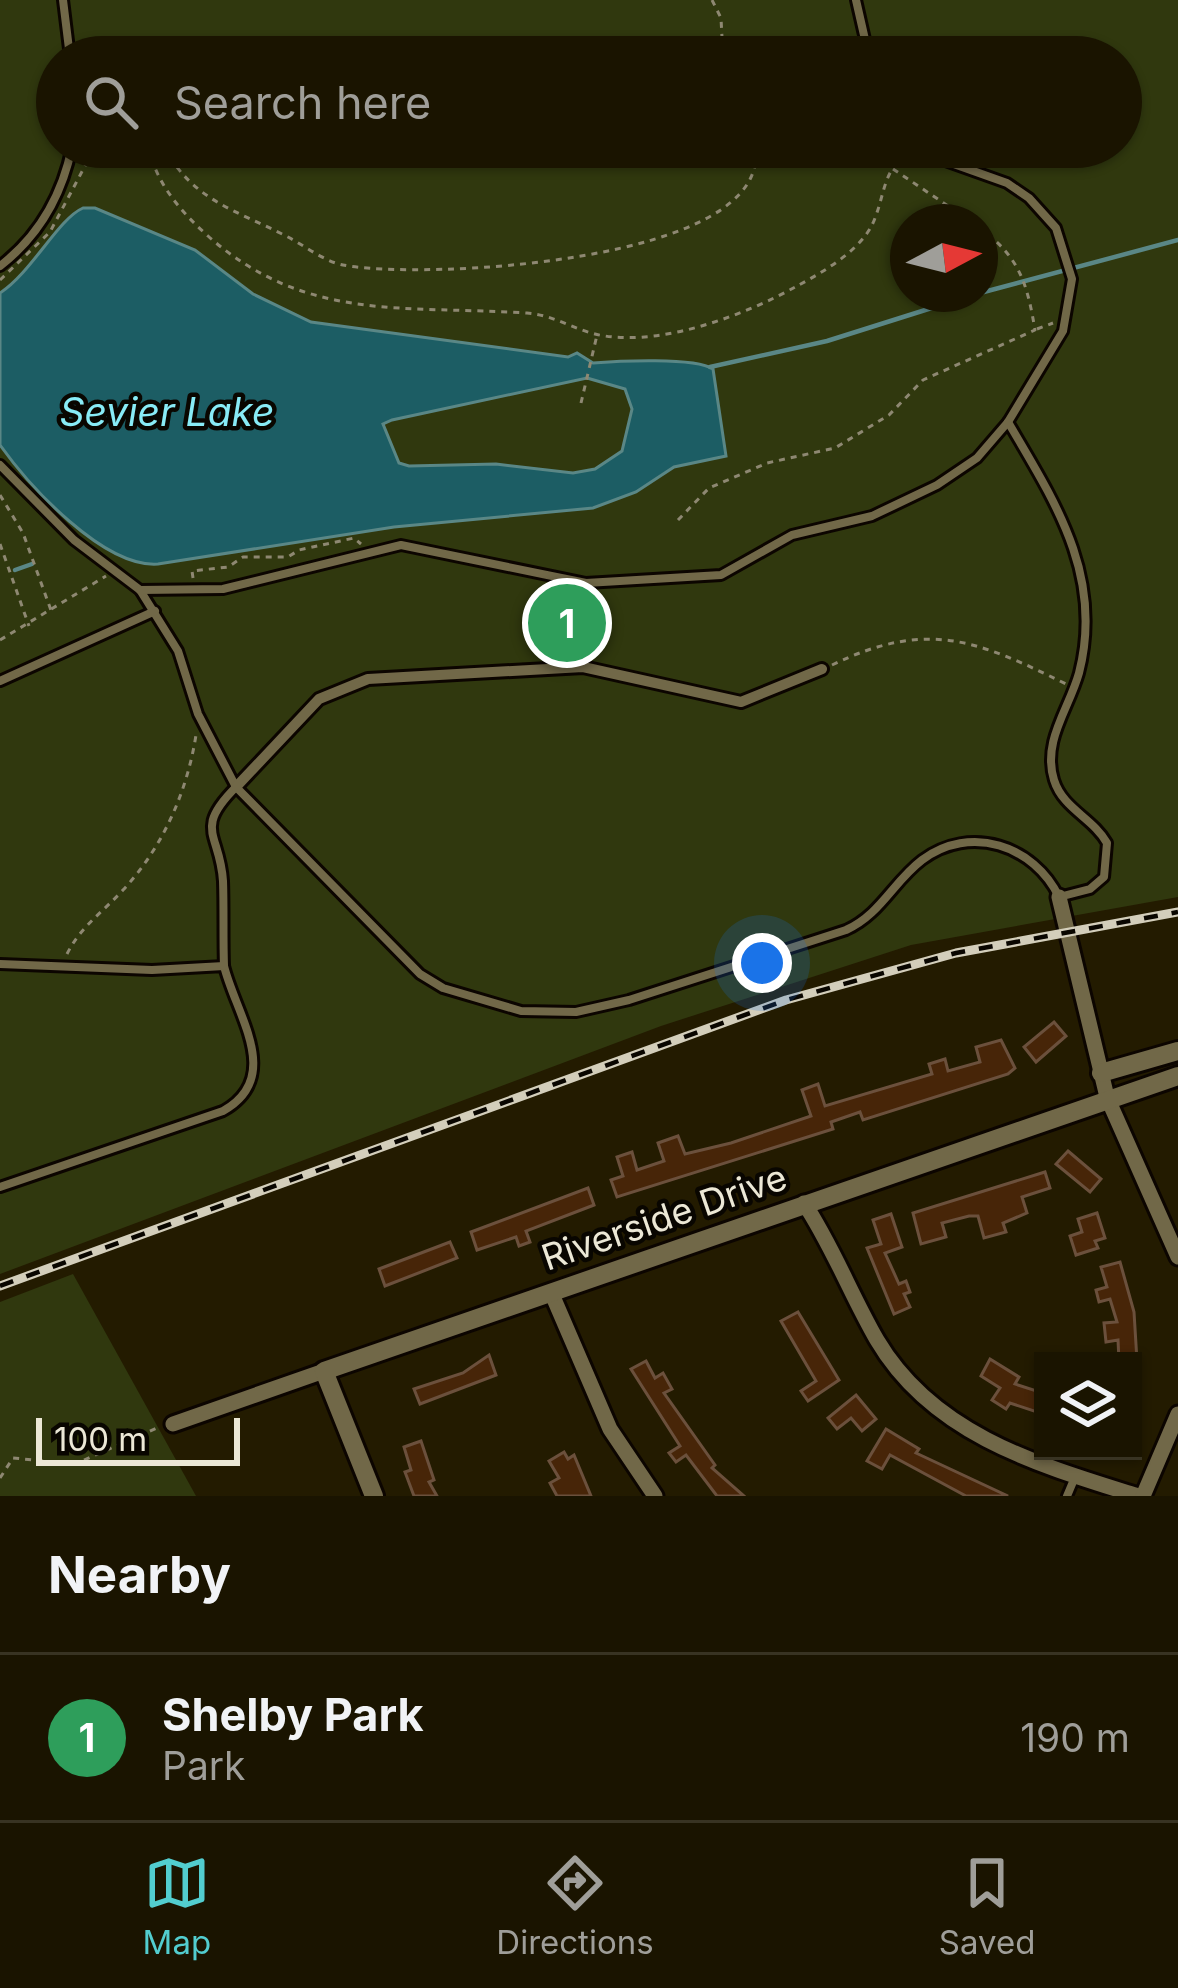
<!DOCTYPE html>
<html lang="en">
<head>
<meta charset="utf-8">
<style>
  :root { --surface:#1a1400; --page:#27210f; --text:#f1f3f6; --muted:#9f9e99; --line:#383322; --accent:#52cdcf }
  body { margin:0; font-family:Inter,sans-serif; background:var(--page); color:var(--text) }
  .controls { position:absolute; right:36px; bottom:36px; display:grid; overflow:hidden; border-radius:0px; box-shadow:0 3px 9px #0004 }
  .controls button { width:108px; height:108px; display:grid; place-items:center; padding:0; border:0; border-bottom:3px solid var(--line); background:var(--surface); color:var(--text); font:60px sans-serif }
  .compass { position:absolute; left:890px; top:204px; width:108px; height:108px; border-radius:50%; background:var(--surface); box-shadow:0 3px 9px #0004; rotate:83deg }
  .scale { position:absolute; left:36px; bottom:30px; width:204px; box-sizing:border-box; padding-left:12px; border:6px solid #ece8d6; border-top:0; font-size:33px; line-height:42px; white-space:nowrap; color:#ece8d6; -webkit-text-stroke:9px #090600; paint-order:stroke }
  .you { position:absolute; left:762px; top:963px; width:42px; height:42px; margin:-30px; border:9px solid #fff; border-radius:50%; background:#1a73e8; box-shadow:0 0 0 18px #1a73e833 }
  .badge { display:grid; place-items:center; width:78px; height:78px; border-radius:50%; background:var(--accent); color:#fff; font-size:39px; font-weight:700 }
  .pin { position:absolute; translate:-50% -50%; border:6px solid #fff; box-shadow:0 3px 12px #0006 }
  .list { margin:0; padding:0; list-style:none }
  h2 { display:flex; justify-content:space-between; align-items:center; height:156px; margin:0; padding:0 48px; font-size:51px }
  h2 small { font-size:39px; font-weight:400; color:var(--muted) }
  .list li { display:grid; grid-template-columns:78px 1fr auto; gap:36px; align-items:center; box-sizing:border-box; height:168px; padding:0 48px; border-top:3px solid var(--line) }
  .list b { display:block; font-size:45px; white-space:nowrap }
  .list p { margin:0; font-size:39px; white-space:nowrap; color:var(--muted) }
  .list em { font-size:39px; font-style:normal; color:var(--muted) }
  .icon { flex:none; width:66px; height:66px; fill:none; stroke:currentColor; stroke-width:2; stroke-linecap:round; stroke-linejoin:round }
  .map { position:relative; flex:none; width:1178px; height:1496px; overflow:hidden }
  .search { position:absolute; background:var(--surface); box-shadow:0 3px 9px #0004; left:36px; right:36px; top:36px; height:132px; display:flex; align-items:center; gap:30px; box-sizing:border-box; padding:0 42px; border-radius:66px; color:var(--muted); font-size:45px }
  .sheet { height:324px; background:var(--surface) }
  nav { display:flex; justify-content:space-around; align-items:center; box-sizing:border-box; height:168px; border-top:3px solid var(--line); background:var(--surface); font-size:33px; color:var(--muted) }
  nav a { display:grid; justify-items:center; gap:6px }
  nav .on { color:var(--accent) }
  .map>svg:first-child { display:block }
  .green { fill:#30380e; fill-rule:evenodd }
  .water { fill:#1c5d64; stroke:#5a8786; stroke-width:3; fill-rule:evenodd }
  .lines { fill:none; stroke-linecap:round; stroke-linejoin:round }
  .stream { stroke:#5a8786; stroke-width:4.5 }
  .building { fill:#472508; stroke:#6b503c; stroke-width:3 }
  .service-casing { stroke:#0c0500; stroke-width:14 }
  .pedestrian-casing { stroke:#0c0500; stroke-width:16 }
  .minor-casing { stroke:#0c0500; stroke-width:21 }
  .tertiary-casing { stroke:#0c0500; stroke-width:24 }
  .path { stroke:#8e8872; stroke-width:3; stroke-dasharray:6 6; stroke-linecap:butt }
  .service { stroke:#716848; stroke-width:8 }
  .pedestrian { stroke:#716848; stroke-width:10 }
  .minor { stroke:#716848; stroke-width:15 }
  .tertiary { stroke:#716848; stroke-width:18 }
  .rail-casing { stroke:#d3cebb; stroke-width:9 }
  .rail { stroke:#090600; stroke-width:4.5; stroke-dasharray:14; stroke-linecap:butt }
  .labels { text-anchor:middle; stroke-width:9; stroke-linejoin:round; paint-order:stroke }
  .street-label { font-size:36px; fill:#ece8d6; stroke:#090600 }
  .water-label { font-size:39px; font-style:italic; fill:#88ebf6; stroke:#090600 }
</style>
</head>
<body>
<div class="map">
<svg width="1178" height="1496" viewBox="0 0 1178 1496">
  <rect width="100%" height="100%" fill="#231b00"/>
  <g class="green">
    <path d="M0,0H1178V897L911,945L661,1026L0,1274ZM57,57H1121V147H57ZM908,222H980V294H908Z"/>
    <path d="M73,1274L196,1496H0V1302Z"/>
  </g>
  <path class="water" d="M83,208H95L195,250L253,294L311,322L568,357L577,353L593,363C617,361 695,357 713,369L726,456L674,467L636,492L593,508L394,527L158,564C104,568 30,487 0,445V293C32,272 58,219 83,208ZM587,378L625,389L632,409L622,451L595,469L573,473L496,464L409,466L399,463L383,424L392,420Z"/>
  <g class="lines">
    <g class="stream">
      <path d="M980,293L1178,240"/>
      <path d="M710,367L827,341L976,294"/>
      <path d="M15,570L32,564"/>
    </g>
  </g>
  <g class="building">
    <path d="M1054,1022L1066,1036L1036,1062L1024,1047Z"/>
    <path d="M1001,1040L1015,1068L1008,1074L863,1120L860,1112L831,1122L833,1129L617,1197L611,1180L623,1176L617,1157L632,1152L637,1170L664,1161L658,1143L678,1136L685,1154L731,1143L811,1116L802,1090L818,1084L825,1106L932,1074L929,1064L945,1059L948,1071L980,1062L976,1047Z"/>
    <path d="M1068,1151L1101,1179L1090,1192L1056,1164Z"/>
    <path d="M1045,1172L1050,1188L1022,1197L1027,1213L1003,1223L1006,1232L984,1238L978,1216H969L942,1223L946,1237L921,1244L913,1213Z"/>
    <path d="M588,1188L594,1205L526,1231L530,1242L519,1246L516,1237L477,1250L471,1232Z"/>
    <path d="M1097,1213L1105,1238L1095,1241L1098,1248L1076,1255L1070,1236L1082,1232L1078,1219Z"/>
    <path d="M891,1214L902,1247L885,1253L899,1284L906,1281L910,1292L904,1294L910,1307L894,1314L867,1248L881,1244L873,1220Z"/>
    <path d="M450,1242L457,1258L385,1286L379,1269Z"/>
    <path d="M1120,1262L1134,1312L1137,1361H1119L1118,1340L1106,1342L1104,1323L1117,1322L1110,1299L1099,1302L1096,1290L1107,1287L1101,1267Z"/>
    <path d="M798,1312L839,1380L808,1401L801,1391L816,1381L781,1321Z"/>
    <path d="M489,1355L496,1375L420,1404L414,1389L463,1373Z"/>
    <path d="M990,1359L1019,1377L1015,1384L1043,1393V1414L1010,1403L1006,1409L992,1400L1000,1388L981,1376Z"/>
    <path d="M646,1361L655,1378L663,1373L672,1389L664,1393L715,1465L712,1468L744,1496H717L686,1455L676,1462L669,1453L680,1446L631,1369Z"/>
    <path d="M856,1395L876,1419L862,1431L851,1418L837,1429L828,1418Z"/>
    <path d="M886,1429L919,1449L916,1453L1008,1496H966L890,1455L882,1469L867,1461Z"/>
    <path d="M421,1441L434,1480L429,1482L437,1496H414L405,1472L411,1470L404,1447Z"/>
    <path d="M564,1452L568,1459L574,1455L591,1496H557L550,1483L559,1478L549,1461Z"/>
  </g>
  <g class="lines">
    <g class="service-casing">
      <g id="service">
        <path d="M63,0L70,57"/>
        <path d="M856,0L869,57"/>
        <path d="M0,266C39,236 62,195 72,147"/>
        <path d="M0,465L74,540L140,590L178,651L198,714L236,787L420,974L443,988L521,1011L576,1012L629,1000L846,930C881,914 893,882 922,860C970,824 1034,845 1059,897L1090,889L1104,877L1107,843C1093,818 1063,809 1054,780C1042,741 1069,709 1079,673C1104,576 1055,502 1008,422"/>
        <path d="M140,590L223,589L401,545L586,583L721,575L792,535L872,516L937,485L977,458L1008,422L1063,331L1072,279L1056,228L1029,198L1007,183L906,147"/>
        <path d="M0,681L155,611"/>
        <path d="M0,964L152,970L224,966C236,1015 284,1077 223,1111L0,1187"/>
        <path d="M224,966C223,938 224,909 223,881C220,833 193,830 236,787"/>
        <path d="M1067,1496L1075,1477"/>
      </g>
    </g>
    <g class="pedestrian-casing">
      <path id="pedestrian" d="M236,787L319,699L368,679L583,667L741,702L822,669"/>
    </g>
    <g class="minor-casing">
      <g id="minor">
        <path d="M1059,897L1107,1097L1178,1257"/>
        <path d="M804,1203C833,1247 851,1295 877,1340C933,1435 1039,1465 1138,1496"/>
        <path d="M551,1292L610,1429L655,1496"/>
        <path d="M173,1424L324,1371"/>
        <path d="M1143,1496L1178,1414"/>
      </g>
    </g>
    <g class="tertiary-casing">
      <g id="tertiary">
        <path d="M1101,1073L1178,1051"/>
        <path d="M374,1496L324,1371L1178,1076"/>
      </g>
    </g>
    <g class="path">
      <path d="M712,0L721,18L723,57"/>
      <path d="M148,147C157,184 180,211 208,236C306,323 406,305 527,313C555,315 577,332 605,336C665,345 745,315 797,286C823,272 860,251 873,223C884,198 882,178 901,157"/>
      <path d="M164,147C193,201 236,210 286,236C304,245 323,261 343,265C418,280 774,264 755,147"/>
      <path d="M893,169L972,222"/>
      <path d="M0,280L50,232L95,147"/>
      <path d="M1037,329L1053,323"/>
      <path d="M581,403L597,335"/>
      <path d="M0,495L23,533L52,613"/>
      <path d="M678,520L709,488L767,463L835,448L889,415L923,380L1035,330C1027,282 1019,257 980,228"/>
      <path d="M0,544L29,626"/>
      <path d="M193,578L192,571L228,567L243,557H288L299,550L354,538L361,544"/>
      <path d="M0,640L106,576"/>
      <path d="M832,665C927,619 977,640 1066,684"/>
      <path d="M67,954C81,926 102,913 123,890C163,847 187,792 196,735"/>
      <path d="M0,1478L13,1458L75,1464L157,1428"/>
    </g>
    <use href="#service" class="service"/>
    <use href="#pedestrian" class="pedestrian"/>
    <use href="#minor" class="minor"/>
    <use href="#tertiary" class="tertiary"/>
    <g class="rail-casing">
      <path id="rail" d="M0,1286L786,1000L956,953L1178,912"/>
    </g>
    <use href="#rail" class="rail"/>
  </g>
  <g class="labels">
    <g class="street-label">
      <text transform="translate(664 1217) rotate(-19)" y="13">Riverside Drive</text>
    </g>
    <g class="water-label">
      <text x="167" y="426">Sevier Lake</text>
    </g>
  </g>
</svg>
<div class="controls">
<button><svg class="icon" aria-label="layers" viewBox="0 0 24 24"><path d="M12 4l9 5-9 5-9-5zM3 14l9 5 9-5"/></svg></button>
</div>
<svg class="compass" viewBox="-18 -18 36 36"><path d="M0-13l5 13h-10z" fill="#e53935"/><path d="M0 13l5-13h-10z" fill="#9f9e99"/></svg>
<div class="scale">100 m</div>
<div class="you"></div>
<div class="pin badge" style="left:567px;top:623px;background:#2e9e5b">1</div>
<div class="search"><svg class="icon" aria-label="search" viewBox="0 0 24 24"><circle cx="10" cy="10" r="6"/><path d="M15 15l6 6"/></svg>Search here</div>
</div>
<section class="sheet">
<h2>Nearby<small></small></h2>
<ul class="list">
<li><span class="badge" style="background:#2e9e5b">1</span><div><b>Shelby Park</b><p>Park</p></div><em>190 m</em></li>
</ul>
</section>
<nav>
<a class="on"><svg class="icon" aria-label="map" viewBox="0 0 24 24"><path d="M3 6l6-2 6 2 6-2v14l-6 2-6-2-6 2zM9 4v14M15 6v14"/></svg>Map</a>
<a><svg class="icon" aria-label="directions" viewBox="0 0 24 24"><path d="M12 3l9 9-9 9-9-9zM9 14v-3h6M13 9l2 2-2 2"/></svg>Directions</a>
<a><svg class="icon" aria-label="saved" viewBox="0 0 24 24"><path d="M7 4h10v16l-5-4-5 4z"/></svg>Saved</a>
</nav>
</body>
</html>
